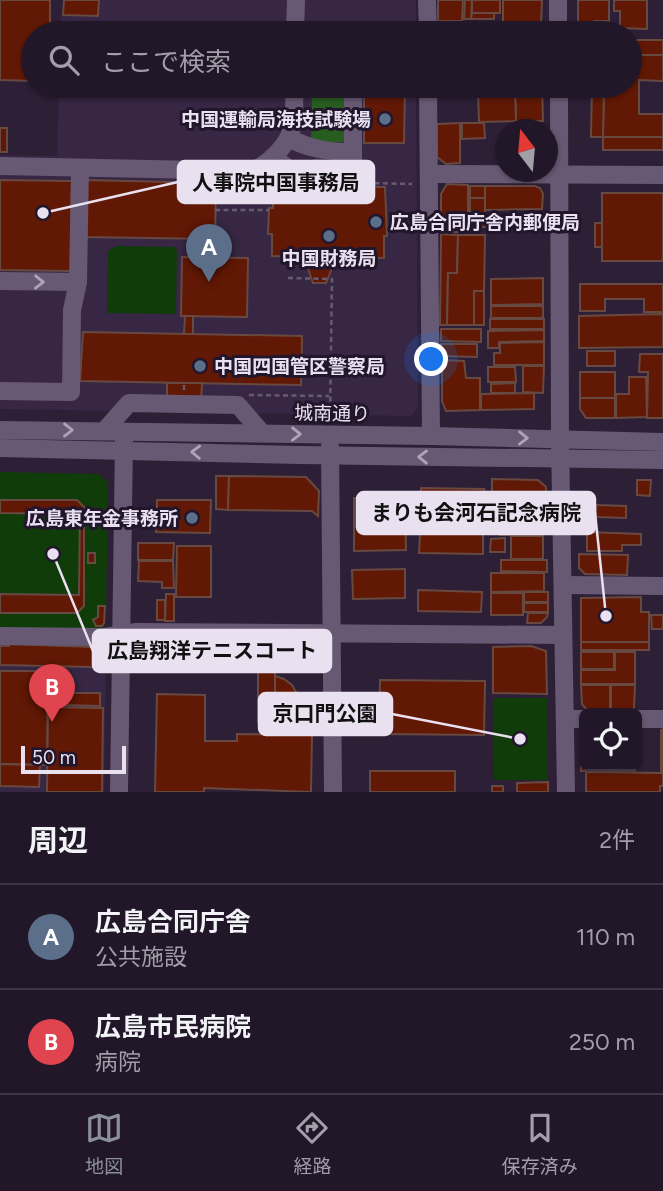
<!DOCTYPE html>
<html lang="ja">
<head>
<meta charset="utf-8">
<style>
  :root { --surface:#211728; --page:#292030; --text:#f1f3f6; --muted:#a29fa8; --line:#3e3645; --accent:#8c9099 }
  body { margin:0; font-family:Figtree,"Noto Sans JP",sans-serif; background:var(--page); color:var(--text) }
  .controls { position:absolute; right:21px; bottom:21px; display:grid; overflow:hidden; border-radius:10px; box-shadow:0 2px 5px #0004 }
  .controls button { width:63px; height:63px; display:grid; place-items:center; padding:0; border:0; border-bottom:2px solid var(--line); background:var(--surface); color:var(--text); font:35px sans-serif }
  .compass { position:absolute; left:495px; top:119px; width:63px; height:63px; border-radius:50%; background:var(--surface); box-shadow:0 2px 5px #0004; rotate:344deg }
  .scale { position:absolute; left:21px; bottom:18px; width:105px; box-sizing:border-box; padding-left:7px; border:4px solid #e9e0f0; border-top:0; font-size:19px; line-height:24px; white-space:nowrap; color:#e9e0f0; -webkit-text-stroke:5px #22162c; paint-order:stroke }
  .you { position:absolute; left:432px; top:360px; width:24px; height:24px; margin:-18px; border:5px solid #fff; border-radius:50%; background:#1a73e8; box-shadow:0 0 0 10px #1a73e833 }
  .badge { display:grid; place-items:center; width:46px; height:46px; border-radius:50%; background:var(--accent); color:#fff; font-size:23px; font-weight:700 }
  .pin { position:absolute; translate:-50% -58px; filter:drop-shadow(0 2px 4px #0008) }
  .pin::after { content:''; position:absolute; top:37px; width:24px; height:21px; background:inherit; clip-path:polygon(0 0,100% 0,50% 100%) }
  .list { margin:0; padding:0; list-style:none }
  h2 { display:flex; justify-content:space-between; align-items:center; height:91px; margin:0; padding:0 28px; font-size:30px }
  h2 small { font-size:23px; font-weight:400; color:var(--muted) }
  .list li { display:grid; grid-template-columns:46px 1fr auto; gap:21px; align-items:center; box-sizing:border-box; height:105px; padding:0 28px; border-top:2px solid var(--line) }
  .list b { display:block; font-size:26px; white-space:nowrap }
  .list p { margin:0; font-size:23px; white-space:nowrap; color:var(--muted) }
  .list em { font-size:23px; font-style:normal; color:var(--muted) }
  .icon { flex:none; width:38px; height:38px; fill:none; stroke:currentColor; stroke-width:2; stroke-linecap:round; stroke-linejoin:round }
  .map { position:relative; flex:none; width:663px; height:792px; overflow:hidden }
  .search { position:absolute; background:var(--surface); box-shadow:0 2px 5px #0004; left:21px; right:21px; top:21px; height:77px; display:flex; align-items:center; gap:18px; box-sizing:border-box; padding:0 24px; border-radius:38px; color:var(--muted); font-size:26px }
  .sheet { height:301px; background:var(--surface) }
  nav { display:flex; justify-content:space-around; align-items:center; box-sizing:border-box; height:98px; border-top:2px solid var(--line); background:var(--surface); font-size:19px; color:var(--muted) }
  nav a { display:grid; justify-items:center; gap:4px }
  nav .on { color:var(--accent) }
  .map>svg:first-child { display:block }
  .built { fill:#372744 }
  .green { fill:#0f3c08 }
  .forest { fill:#285d20 }
  .building { fill:#611804; stroke:#684941; stroke-width:2 }
  .lines { fill:none; stroke-linecap:round; stroke-linejoin:round }
  .path { stroke:#675b70; stroke-width:2.5; stroke-dasharray:5 3.5; stroke-linecap:butt }
  .minor { stroke:#675973; stroke-width:18 }
  .oneway { stroke:#aea3b8 }
  .service-dot { fill:#5c6f8a; stroke:#22162c; stroke-width:2.5 }
  .labels { text-anchor:middle; stroke-width:6; stroke-linejoin:round; paint-order:stroke }
  .poi-label { font-size:19px; font-weight:bold; fill:#e9e0f0; stroke:#22162c; text-anchor:end }
  .street-label { font-size:19px; fill:#e9e0f0; stroke:#22162c }
  .leader { fill:none; stroke:#e9e0f0; stroke-width:2.5 }
  .callout-dot { fill:#e9e0f0; stroke:#22162c; stroke-width:2.5 }
  .callout { fill:#e9e0f0; stroke:#e9e0f0; stroke-width:2.5 }
  .callout-label { font-size:21px; text-anchor:middle; font-weight:bold; fill:#111 }
</style>
</head>
<body>
<div class="map">
<svg width="663" height="792" viewBox="0 0 663 792">
  <rect width="100%" height="100%" fill="#2c1f36"/>
  <g class="built">
    <path d="M100,0H416V33H61V16L99,17Z"/>
    <path d="M59,86H416L418,408L411,416L0,409V155L57,156Z"/>
    <path d="M0,642L97,643L106,652L104,792H0Z"/>
  </g>
  <g class="green">
    <path d="M116,246L174,247L177,250L176,314L107,313L108,251Z"/>
    <path d="M0,472L99,474L108,483L106,624L99,631L0,630Z"/>
    <path d="M493,698H547L548,780H494Z"/>
  </g>
  <path class="forest" d="M312,87L345,88L344,142H311Z"/>
  <g class="building">
    <path d="M0,0H50V33H33V81L0,80Z"/>
    <path d="M64,0H99L98,16L63,15Z"/>
    <path d="M438,0H463L462,21H438Z"/>
    <path d="M465,0H472L471,19H464Z"/>
    <rect x="472" y="0" width="28" height="13"/>
    <path d="M503,0H542L541,24H503Z"/>
    <path d="M578,0H609V21H594V31H578Z"/>
    <path d="M614,0H647V29L620,28V11H614Z"/>
    <path d="M472,13H494V19H471Z"/>
    <rect x="594" y="21" width="15" height="10"/>
    <rect x="487" y="26" width="55" height="7"/>
    <rect x="630" y="40" width="33" height="15"/>
    <path d="M630,55H663V81L639,80V114H663V137H603L604,86H630Z"/>
    <path d="M364,86H405L404,143H364Z"/>
    <path d="M440,86H515V90L440,91Z"/>
    <path d="M515,86H542L543,121H516Z"/>
    <path d="M592,86H604L603,137H591Z"/>
    <path d="M515,90L516,121L479,122L478,91Z"/>
    <path d="M460,123V163L446,164L437,157V124Z"/>
    <path d="M462,123H484L485,138L462,139Z"/>
    <rect x="0" y="128" width="7" height="24"/>
    <rect x="603" y="137" width="60" height="13"/>
    <path d="M315,160L328,161L337,187L306,186Z"/>
    <path d="M0,180L72,181L71,271L0,270Z"/>
    <path d="M83,180L216,183L215,239L82,237Z"/>
    <path d="M447,184L468,185V232H441V194Z"/>
    <path d="M273,186L385,187L387,236H384V258L272,256V234H268L269,210V208H273Z"/>
    <rect x="470" y="186" width="15" height="12"/>
    <path d="M485,186H535L540,188L543,194L542,209L485,210Z"/>
    <rect x="602" y="193" width="61" height="68"/>
    <rect x="470" y="198" width="15" height="29"/>
    <rect x="595" y="223" width="7" height="24"/>
    <path d="M441,234L458,235L457,273H448L447,325H440Z"/>
    <path d="M458,235H485L484,291H474V325H447L448,273H457Z"/>
    <rect x="198" y="239" width="9" height="18"/>
    <path d="M182,257L248,258L247,317L181,316Z"/>
    <path d="M304,257L336,258L326,283H313Z"/>
    <path d="M543,278V304L491,305V279Z"/>
    <path d="M580,284H663V312H644V299H605V311H580Z"/>
    <rect x="474" y="291" width="10" height="34"/>
    <rect x="491" y="306" width="52" height="12"/>
    <path d="M663,314V347L579,348V316Z"/>
    <path d="M185,316H193V334H184Z"/>
    <rect x="490" y="319" width="54" height="10"/>
    <path d="M441,329H481V342L441,341Z"/>
    <path d="M544,330V341L499,342V348H488V331Z"/>
    <path d="M83,332L302,336L301,385L80,381Z"/>
    <path d="M544,342V365H494V353H500V343Z"/>
    <path d="M441,344H477V357L441,356Z"/>
    <rect x="587" y="351" width="28" height="15"/>
    <path d="M640,354H663V418H647L648,372H639Z"/>
    <path d="M444,360L464,361L466,378H480V410L446,411L442,401V362Z"/>
    <path d="M523,366H544L543,393L523,392Z"/>
    <path d="M488,367H515L516,382H488Z"/>
    <rect x="580" y="372" width="35" height="26"/>
    <path d="M629,377H646L647,417L616,418V394H629Z"/>
    <path d="M167,383H202L201,403H167Z"/>
    <path d="M515,383V393H491V384Z"/>
    <path d="M534,393V409L481,410V394Z"/>
    <path d="M580,398H615V418H586L580,409Z"/>
    <path d="M216,476H229L228,510L216,509Z"/>
    <path d="M229,476L306,477L319,491L318,516L312,511L228,510Z"/>
    <path d="M492,479L538,480L546,487V523H492Z"/>
    <path d="M637,480H651L650,496L637,495Z"/>
    <path d="M421,488L484,489V510L420,509Z"/>
    <path d="M354,498H405L406,550L354,551Z"/>
    <path d="M0,500H77L84,507V606L77,613H0V594L79,595L80,514L0,513Z"/>
    <path d="M157,500H211L210,533L156,532V523H152V510H157Z"/>
    <rect x="580" y="505" width="16" height="12"/>
    <path d="M596,505L626,506V518L596,517Z"/>
    <rect x="500" y="525" width="43" height="10"/>
    <path d="M587,532L641,534V545H622V551H587Z"/>
    <path d="M420,533L483,534V554L419,553Z"/>
    <rect x="511" y="536" width="32" height="23"/>
    <path d="M505,538V552H490L491,539Z"/>
    <path d="M138,543H174L173,560H138Z"/>
    <path d="M177,546H211V597H176Z"/>
    <rect x="88" y="553" width="7" height="10"/>
    <path d="M579,554L628,555L627,575L585,574L579,568Z"/>
    <path d="M501,560H547V572L501,571Z"/>
    <path d="M139,561H173L174,588H162V582L138,581Z"/>
    <path d="M405,569V598L353,599L352,570Z"/>
    <path d="M491,573H544V591L491,592Z"/>
    <path d="M418,590L482,592L481,612L418,611Z"/>
    <rect x="524" y="592" width="24" height="10"/>
    <rect x="491" y="593" width="32" height="22"/>
    <path d="M166,594H174V621H165Z"/>
    <path d="M641,597V612H649V642H581V598Z"/>
    <rect x="157" y="600" width="8" height="20"/>
    <rect x="524" y="603" width="24" height="9"/>
    <path d="M98,606H105L104,623L102,626H96L93,620L98,617Z"/>
    <path d="M528,613H548L547,617L541,623H527Z"/>
    <path d="M651,615H663V629H652Z"/>
    <rect x="581" y="642" width="68" height="8"/>
    <path d="M9,644L93,647V667L0,665V646H9Z"/>
    <path d="M531,646L546,651L547,694L493,693V647Z"/>
    <rect x="581" y="652" width="33" height="17"/>
    <path d="M615,652H635V684H581V670H615Z"/>
    <path d="M258,669H275V701H302V722H258Z"/>
    <path d="M0,671H48L47,765L0,764Z"/>
    <path d="M275,676L284,679L292,685L296,692V701H275Z"/>
    <path d="M380,680L485,681L484,735L379,734Z"/>
    <path d="M581,685H610V709H586L582,704Z"/>
    <path d="M611,685H635L634,709H611Z"/>
    <path d="M64,693H100V706L64,705Z"/>
    <path d="M157,694L205,695V741H237V734L312,735L311,792L204,788V792H155Z"/>
    <path d="M48,707L103,708L102,792H47Z"/>
    <path d="M582,729H584V766H635V771H581Z"/>
    <path d="M663,729V771H661V730Z"/>
    <path d="M0,764L40,765L39,787L0,786Z"/>
    <rect x="370" y="771" width="85" height="21"/>
    <path d="M586,772L663,773V786H660V792H586Z"/>
    <path d="M548,782V792H517V783Z"/>
    <rect x="492" y="786" width="11" height="6"/>
  </g>
  <g class="lines">
    <g class="path">
      <path d="M366,183L412,184"/>
      <path d="M215,210H269"/>
      <path d="M288,278L332,279L330,417"/>
      <path d="M184,390V383"/>
      <path d="M249,395L329,396"/>
    </g>
    <g class="minor">
      <path d="M427,0L428,33"/>
      <path d="M558,0V33"/>
      <path d="M295,33L296,0"/>
      <path d="M428,86L431,436"/>
      <path d="M559,86L560,439L566,792"/>
      <path d="M290,139C311,149 329,152 353,152"/>
      <path d="M273,157L294,173L353,174V86"/>
      <path d="M0,166L250,171C262,167 268,162 277,153C298,132 294,113 294,86"/>
      <path d="M429,174L663,175"/>
      <path d="M0,281L78,282"/>
      <path d="M0,391L71,392L72,310L78,282L80,168"/>
      <path d="M0,430L431,436L663,442"/>
      <path d="M105,430L129,403L238,405L262,433"/>
      <path d="M330,446L333,792"/>
      <path d="M0,448L301,455L663,460"/>
      <path d="M563,585L663,586"/>
      <path d="M0,636L104,637L137,632L563,635"/>
      <path d="M565,719H584"/>
      <path d="M637,719H663"/>
      <path d="M119,792L124,441"/>
    </g>
  </g>
  <defs><path id="oneway-chevron" d="M-2-3.5L2.5 0L-2 3.5" fill="none" stroke-width="1.6" stroke-linecap="round" stroke-linejoin="round" transform="scale(1.75)"/></defs>
  <g class="oneway">
    <use href="#oneway-chevron" transform="translate(39 282) rotate(1)"/>
    <use href="#oneway-chevron" transform="translate(68 430)"/>
    <use href="#oneway-chevron" transform="translate(296 434) rotate(1)"/>
    <use href="#oneway-chevron" transform="translate(523 438) rotate(1)"/>
    <use href="#oneway-chevron" transform="translate(196 452) rotate(-178)"/>
    <use href="#oneway-chevron" transform="translate(423 457) rotate(-179)"/>
  </g>
  <g class="service-dot">
    <circle cx="385" cy="119" r="7"/>
    <circle cx="376" cy="222" r="7"/>
    <circle cx="329" cy="236" r="7"/>
    <circle cx="200" cy="366" r="7"/>
    <circle cx="192" cy="518" r="7"/>
  </g>
  <g class="labels">
    <g class="poi-label">
      <text x="371" y="126">中国運輸局海技試験場</text>
      <text x="390" y="229" text-anchor="start">広島合同庁舎内郵便局</text>
      <text x="329" y="265" text-anchor="middle">中国財務局</text>
      <text x="214" y="373" text-anchor="start">中国四国管区警察局</text>
      <text x="178" y="525">広島東年金事務所</text>
    </g>
    <g class="street-label">
      <text transform="translate(332 413) rotate(1)" y="7">城南通り</text>
    </g>
  </g>
  <path class="leader" d="M43 213L178 182M606 616L595 513M53 554L93 651M520 739L392 714"/>
  <g class="callout-dot">
    <circle cx="43" cy="213" r="7"/>
    <circle cx="606" cy="616" r="7"/>
    <circle cx="53" cy="554" r="7"/>
    <circle cx="520" cy="739" r="7"/>
  </g>
  <g class="callout">
    <rect x="178" y="161" width="196" height="42" rx="7"/>
    <rect x="357" y="492" width="238" height="42" rx="7"/>
    <rect x="93" y="630" width="238" height="42" rx="7"/>
    <rect x="259" y="693" width="133" height="42" rx="7"/>
  </g>
  <g class="callout-label">
    <text x="276" y="190">人事院中国事務局</text>
    <text x="476" y="520">まりも会河石記念病院</text>
    <text x="212" y="658">広島翔洋テニスコート</text>
    <text x="325" y="721">京口門公園</text>
  </g>
</svg>
<div class="controls">
<button><svg class="icon" aria-label="locate" viewBox="0 0 24 24"><circle cx="12" cy="12" r="6"/><path d="M12 2v4M12 18v4M2 12h4M18 12h4"/></svg></button>
</div>
<svg class="compass" viewBox="-18 -18 36 36"><path d="M0-13l5 13h-10z" fill="#e53935"/><path d="M0 13l5-13h-10z" fill="#a29fa8"/></svg>
<div class="scale">50 m</div>
<div class="you"></div>
<div class="pin badge" style="left:209px;top:282px;background:#5c6f8a">A</div>
<div class="pin badge" style="left:52px;top:722px;background:#e0444e">B</div>
<div class="search"><svg class="icon" aria-label="search" viewBox="0 0 24 24"><circle cx="10" cy="10" r="6"/><path d="M15 15l6 6"/></svg>ここで検索</div>
</div>
<section class="sheet">
<h2>周辺<small>2件</small></h2>
<ul class="list">
<li><span class="badge" style="background:#5c6f8a">A</span><div><b>広島合同庁舎</b><p>公共施設</p></div><em>110 m</em></li>
<li><span class="badge" style="background:#e0444e">B</span><div><b>広島市民病院</b><p>病院</p></div><em>250 m</em></li>
</ul>
</section>
<nav>
<a class="on"><svg class="icon" aria-label="map" viewBox="0 0 24 24"><path d="M3 6l6-2 6 2 6-2v14l-6 2-6-2-6 2zM9 4v14M15 6v14"/></svg>地図</a>
<a><svg class="icon" aria-label="directions" viewBox="0 0 24 24"><path d="M12 3l9 9-9 9-9-9zM9 14v-3h6M13 9l2 2-2 2"/></svg>経路</a>
<a><svg class="icon" aria-label="saved" viewBox="0 0 24 24"><path d="M7 4h10v16l-5-4-5 4z"/></svg>保存済み</a>
</nav>
</body>
</html>
